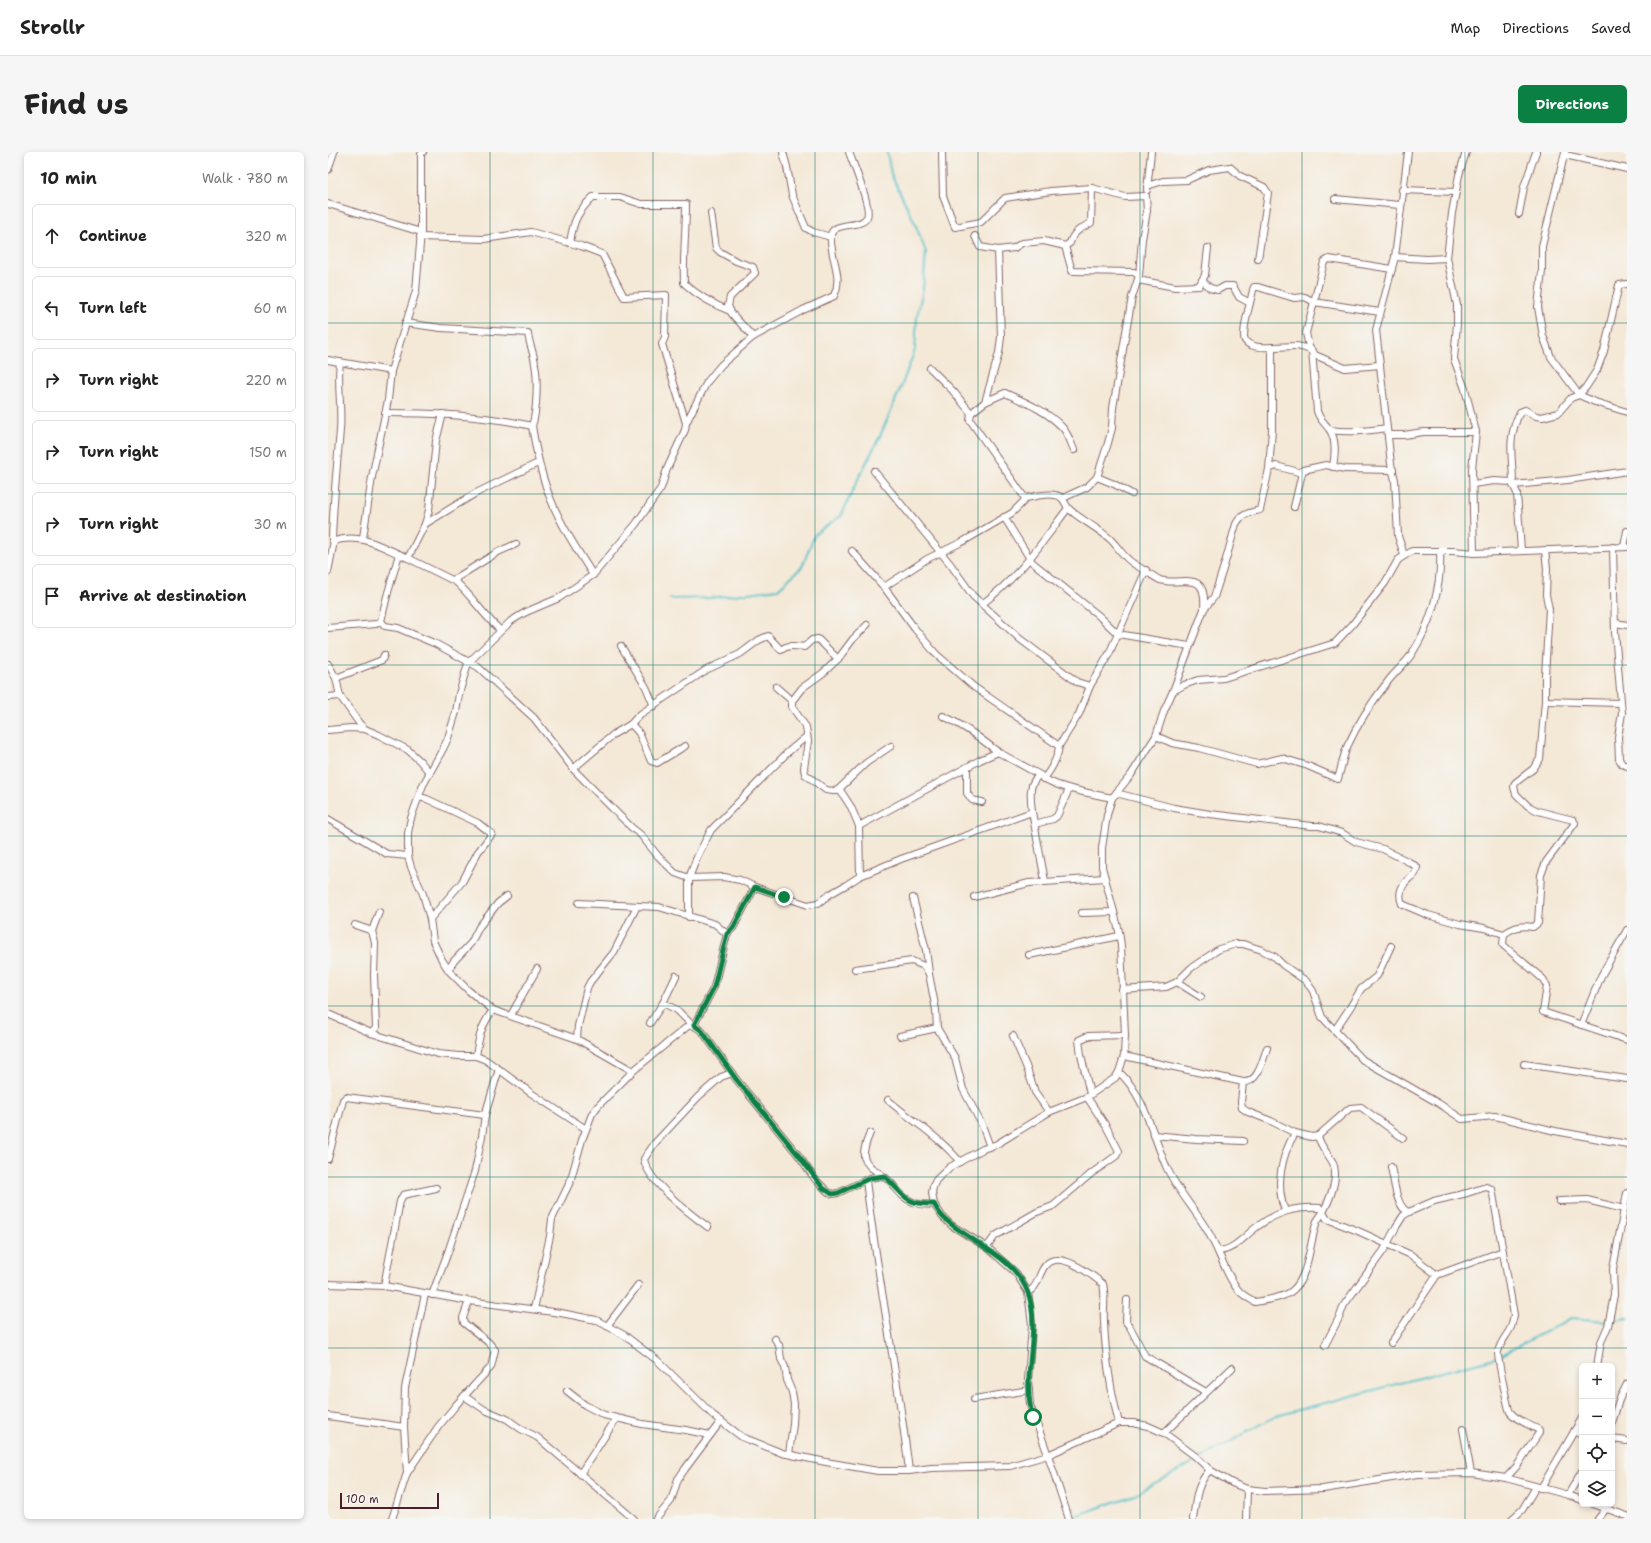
<!DOCTYPE html>
<html lang="en">
<head>
<meta charset="utf-8">
<style>
  :root { --surface:#fff; --page:#f6f6f6; --text:#222; --muted:#767676; --line:#e0e0e0; --accent:#0b8043 }
  body { margin:0; font-family:"Shantell Sans",sans-serif; background:var(--page); color:var(--text) }
  .controls { position:absolute; right:12px; bottom:12px; display:grid; overflow:hidden; border-radius:6px; box-shadow:0 2px 6px #0003 }
  .controls button { width:36px; height:36px; display:grid; place-items:center; padding:0; border:0; border-bottom:1px solid var(--line); background:var(--surface); color:var(--text); font:20px sans-serif }
  .scale { position:absolute; left:12px; bottom:10px; width:99px; box-sizing:border-box; padding-left:4px; border:2px solid #4a1f2b; border-top:0; font-size:11px; line-height:14px; white-space:nowrap; color:#4a1f2b; -webkit-text-stroke:3px #f6f6f2; paint-order:stroke }
  .stop { position:absolute; width:12px; height:12px; margin:-9px; border:3px solid #0b8043; border-radius:50%; background:#fff }
  .stop.end { background:#0b8043; border-color:#fff; box-shadow:0 1px 4px #0008 }
  .list { margin:0; padding:0; list-style:none }
  h2 { display:flex; justify-content:space-between; align-items:center; height:52px; margin:0; padding:0 16px; font-size:17px }
  h2 small { font-size:13px; font-weight:400; color:var(--muted) }
  .list li { display:grid; grid-template-columns:26px 1fr auto; gap:12px; align-items:center; box-sizing:border-box; height:64px; margin:0 8px 8px; padding:0 8px; border:1px solid var(--line); border-radius:6px }
  .list b { display:block; font-size:15px; white-space:nowrap }
  .list em { font-size:13px; font-style:normal; color:var(--muted) }
  .icon { flex:none; width:22px; height:22px; fill:none; stroke:currentColor; stroke-width:2; stroke-linecap:round; stroke-linejoin:round }
  .map { position:relative; flex:none; width:1299px; height:1367px; overflow:hidden; border-radius:6px }
  header { display:flex; align-items:center; gap:24px; box-sizing:border-box; height:56px; padding:0 20px; background:var(--surface); border-bottom:1px solid var(--line) }
  header strong { font-size:19px }
  nav { display:flex; gap:22px; margin-inline-start:auto; font-size:14px }
  .intro { display:flex; align-items:center; justify-content:space-between; box-sizing:border-box; height:96px; padding:0 24px }
  h1 { margin:0; font-size:28px }
  .button { padding:10px 18px; border-radius:6px; background:var(--accent); color:#fff; font-size:14px; font-weight:700 }
  main { display:flex; gap:24px; padding:0 24px }
  aside { flex:1; background:var(--surface); border-radius:6px; box-shadow:0 2px 6px #0003 }
  .map>svg:first-child { display:block }
  .lines { fill:none; stroke-linecap:round; stroke-linejoin:round }
  .stream { stroke:#51bfc8; stroke-width:2 }
  .street-casing { stroke:#866567; stroke-width:8 }
  .street { stroke:#fff; stroke-width:6 }
  .route { stroke:#0b8043; stroke-width:5 }
  .grid { fill:none; stroke:#0f766e; stroke-width:1; stroke-opacity:0.55 }
</style>
</head>
<body>
<header>
<strong>Strollr</strong>
<nav><a>Map</a><a>Directions</a><a>Saved</a></nav>
</header>
<div class="intro"><h1>Find us</h1><a class="button">Directions</a></div>
<main>
<aside>
<h2>10 min<small>Walk · 780 m</small></h2>
<ul class="list">
<li><svg class="icon" aria-label="ahead" viewBox="0 0 24 24"><path d="M12 20V5M6 11l6-6 6 6"/></svg><div><b>Continue</b></div><em>320 m</em></li>
<li><svg class="icon" aria-label="left" viewBox="0 0 24 24"><path d="M17 20v-9H6M10 6l-5 5 5 5"/></svg><div><b>Turn left</b></div><em>60 m</em></li>
<li><svg class="icon" aria-label="right" viewBox="0 0 24 24"><path d="M7 20v-9h11M14 6l5 5-5 5"/></svg><div><b>Turn right</b></div><em>220 m</em></li>
<li><svg class="icon" aria-label="right" viewBox="0 0 24 24"><path d="M7 20v-9h11M14 6l5 5-5 5"/></svg><div><b>Turn right</b></div><em>150 m</em></li>
<li><svg class="icon" aria-label="right" viewBox="0 0 24 24"><path d="M7 20v-9h11M14 6l5 5-5 5"/></svg><div><b>Turn right</b></div><em>30 m</em></li>
<li><svg class="icon" aria-label="arrive" viewBox="0 0 24 24"><path d="M6 21V4h12l-3 4 3 4H6"/></svg><div><b>Arrive at destination</b></div></li>
</ul>
</aside>
<div class="map">
<svg width="1299" height="1367" viewBox="0 0 1299 1367">
  <rect width="100%" height="100%" fill="#f6f6f2"/>
  <filter id="ink" filterUnits="userSpaceOnUse"><feTurbulence type="fractalNoise" baseFrequency=".025" numOctaves="2"/><feDisplacementMap in="SourceGraphic" scale="8" xChannelSelector="R" yChannelSelector="G"/><feConvolveMatrix kernelMatrix="1 2 1 2 8 2 1 2 1" color-interpolation-filters="sRGB"/></filter>
  <filter id="wash" filterUnits="userSpaceOnUse"><feTurbulence type="fractalNoise" baseFrequency=".012" numOctaves="4" result="noise"/><feDisplacementMap in="SourceGraphic" scale="16" xChannelSelector="R" yChannelSelector="G"/><feGaussianBlur stdDeviation="0.9" result="paint"/><feColorMatrix in="noise" values="0 0 0 0 0 0 0 0 0 0 0 0 0 0 0 0 0 1.4 0 .05"/><feComposite in="paint" operator="in"/></filter>
  <g filter="url(#wash)">
    <rect width="100%" height="100%" fill="#f4e8d6"/>
    <g class="lines">
      <g class="stream">
        <path d="M342,447L382,446L450,437L474,415L487,382L513,364L528,331L553,282L573,235L587,198L589,164L595,137L598,100L586,69L563,22L559,0"/>
        <path d="M741,1366L807,1343L948,1264L1170,1205L1243,1166L1278,1169L1299,1166"/>
      </g>
    </g>
  </g>
  <g filter="url(#ink)">
    <g class="lines">
      <g class="street-casing">
        <g id="street">
          <path d="M455,0L459,15L464,43L478,76L485,80L503,85"/>
          <path d="M614,0L615,44L627,75L653,70L677,46L723,39L764,36"/>
          <path d="M1138,0L1131,23L1124,61L1119,106L1129,153V172L1126,207L1137,237L1148,280L1144,317L1146,401"/>
          <path d="M1237,0L1214,94V119L1210,155L1215,184L1223,205L1251,243L1267,250L1299,260"/>
          <path d="M1237,3L1299,17"/>
          <path d="M0,18L6,0"/>
          <path d="M819,34L835,29L859,28L881,18L902,15L912,24L936,35L940,41L930,107"/>
          <path d="M819,38L823,0"/>
          <path d="M1074,38L1128,40"/>
          <path d="M1007,47L1072,53"/>
          <path d="M0,52L93,80"/>
          <path d="M383,61L388,96L392,100L408,109L425,115L427,121L402,145L400,154L404,162L425,185"/>
          <path d="M1191,62L1196,35L1208,0"/>
          <path d="M647,84L652,95L670,98L686,96L694,91L716,89L737,94L742,91C745,80 753,76 763,71L764,36L797,45L818,44L819,59L814,87L811,124L804,145L785,256L784,276L780,291L769,325L759,335L735,346"/>
          <path d="M92,85L156,87L203,80L253,94L274,102L296,145L338,143L337,185L334,192L358,271"/>
          <path d="M242,91C245,70 249,60 265,45H292L313,52H358C358,78 355,105 356,131C370,144 384,152 402,159"/>
          <path d="M737,94L744,119L806,120L811,124"/>
          <path d="M670,98L673,185L671,201L657,250L643,261L642,268L697,346"/>
          <path d="M1067,105L1099,107L1119,106"/>
          <path d="M810,128L847,135L871,134L877,123L880,96"/>
          <path d="M874,128L882,136L890,138L897,134H905L911,145L922,151"/>
          <path d="M1052,160L986,150L996,110L1001,107L1064,117"/>
          <path d="M77,171L113,176L200,181C201,192 206,201 207,212C210,227 209,260 204,274"/>
          <path d="M944,195V278L941,317L948,314L974,321L975,318L998,313L1017,317L1065,318"/>
          <path d="M0,208L63,219"/>
          <path d="M602,216L625,239L643,261"/>
          <path d="M657,250L677,241C697,250 719,259 734,275C740,281 743,291 746,298"/>
          <path d="M57,261C106,261 156,263 204,274C208,299 213,324 223,348C234,375 250,399 265,423"/>
          <path d="M1002,278C1021,281 1040,279 1059,276"/>
          <path d="M1060,283H1076L1095,280H1148"/>
          <path d="M1005,315C1007,303 1009,287 1001,277C996,270 991,267 989,259L984,199C978,196 972,194 966,194C954,194 916,201 916,184C916,169 922,153 925,138L926,135H930L966,146L977,145L986,150L978,181L981,195L987,203L1017,216L1052,213"/>
          <path d="M546,319L623,413L645,444L692,487L749,530L762,534"/>
          <path d="M769,325L786,332L804,342"/>
          <path d="M1145,332L1166,329L1183,330L1185,333C1185,303 1178,289 1192,260L1197,258L1208,264L1214,265L1230,261L1243,246L1251,243L1258,235L1269,218L1276,199L1291,133L1299,132"/>
          <path d="M697,346C706,345 717,341 727,343C736,344 736,351 741,357C753,368 772,377 783,388C791,396 796,406 806,412C812,415 827,426 832,428C852,435 879,415 876,456"/>
          <path d="M966,355L974,321"/>
          <path d="M676,365L704,410L770,463L790,482L861,494"/>
          <path d="M97,372L101,358L108,289L115,262"/>
          <path d="M35,386L44,325L60,248L63,219L88,139L93,80V2L95,0"/>
          <path d="M6,389C34,380 55,396 80,406"/>
          <path d="M1285,395L1287,480L1294,561L1290,585L1291,607L1294,612L1299,614"/>
          <path d="M1296,395L1299,379"/>
          <path d="M1193,398L1189,341L1185,333L1240,328L1299,319"/>
          <path d="M1217,398L1219,417L1218,443L1221,457L1217,524V549L1212,607L1205,617L1187,631L1186,635L1188,642L1200,654L1210,659L1245,668L1247,671L1218,710L1213,723L1210,771L1205,775C1193,773 1186,775 1176,782L1175,793L1215,827L1219,834L1215,860L1299,888"/>
          <path d="M524,399L556,435L587,477L608,502L646,535L731,594C730,605 723,619 715,627"/>
          <path d="M71,402L59,444L53,469L57,474L70,476L108,492L150,515L206,566L247,619L303,675L313,683L330,704L347,721L361,726L396,725L412,728L427,735L480,753L490,751L502,742L518,733L532,724L573,707L704,660C703,647 699,631 712,623C725,636 766,642 784,646"/>
          <path d="M1076,403L1070,384L1067,328L1063,312L1048,178L1067,105L1080,0"/>
          <path d="M0,420L6,389L4,388C5,351 9,315 12,278C14,255 9,232 12,210"/>
          <path d="M125,428L170,400L188,392"/>
          <path d="M556,435L599,407L636,389L684,361L695,350L697,346"/>
          <path d="M654,452C691,425 713,392 740,356"/>
          <path d="M1287,471L1299,473"/>
          <path d="M0,476L48,472L53,469"/>
          <path d="M172,478C155,463 144,444 128,430L80,406L97,372L148,341L210,311"/>
          <path d="M293,494L318,535L326,554"/>
          <path d="M0,512L8,526L12,544L31,571L37,577L51,583L80,598L92,609L102,621"/>
          <path d="M8,526L54,508L56,503"/>
          <path d="M448,535L464,549"/>
          <path d="M845,539L876,457L886,445L896,414L908,372C913,362 921,361 932,358L941,317"/>
          <path d="M0,545L12,544"/>
          <path d="M1217,549L1292,551"/>
          <path d="M615,564C635,573 652,586 670,600"/>
          <path d="M303,572L311,581L323,609L329,611L357,594"/>
          <path d="M0,578L23,576L37,577"/>
          <path d="M828,584L844,591L871,596L929,612L954,606L980,614L1010,627C1013,617 1015,605 1019,595C1029,573 1046,547 1061,528C1068,519 1077,512 1083,503C1103,473 1114,434 1112,399"/>
          <path d="M731,594L751,562L762,534L781,502L818,418"/>
          <path d="M639,615V641L644,648L654,650"/>
          <path d="M246,616L286,582L303,572L311,563L378,518L412,502L431,488L440,484L453,498C460,492 467,494 476,495L484,488L490,487L510,507"/>
          <path d="M509,639L538,611L563,594"/>
          <path d="M788,641L846,656L882,662L983,674H991L1014,681L1028,690L1055,697L1081,710L1089,715L1087,722C1076,729 1069,739 1074,752L1100,763L1132,772L1156,776L1176,782"/>
          <path d="M91,645L99,647L150,671L164,682L150,700L134,730L102,767"/>
          <path d="M704,660L717,729"/>
          <path d="M0,667L59,702L80,704"/>
          <path d="M707,672L725,667L729,664L741,637"/>
          <path d="M531,674L652,608L670,600L712,623"/>
          <path d="M532,724L531,674L523,655L512,638L505,639L498,638L477,622L476,616L480,589L478,575L464,555V549L474,536L495,521L510,507L525,487L539,473"/>
          <path d="M646,745L701,731L777,726"/>
          <path d="M585,746L598,798L601,821"/>
          <path d="M251,751L331,755L387,772L399,782"/>
          <path d="M754,761L786,760"/>
          <path d="M361,765V726L369,705L383,678L460,600L479,584"/>
          <path d="M27,773L44,779L47,791L46,823L48,876L43,881"/>
          <path d="M44,779L51,760"/>
          <path d="M701,803L791,784"/>
          <path d="M527,817L584,809L596,814L601,822L608,858L609,876L627,906L635,937L654,973L662,995"/>
          <path d="M120,818L126,809L143,791L151,775L170,751L179,744"/>
          <path d="M849,830L873,845"/>
          <path d="M794,838L838,835L849,830L863,816L891,797L908,792H915L934,798L947,805L955,813L978,829L985,839L994,865L1035,908L1110,951L1134,967L1167,964L1227,979L1299,992"/>
          <path d="M335,851L349,858L363,872L374,879L408,927L471,1004L487,1027L500,1040L504,1042L510,1041L542,1026L553,1024"/>
          <path d="M0,862L43,881L110,902L131,904H148L158,908L203,941L258,977"/>
          <path d="M183,863L209,817"/>
          <path d="M322,871L335,851L348,824"/>
          <path d="M366,873L386,835L399,782L405,776L427,735"/>
          <path d="M1253,873L1273,824L1299,778"/>
          <path d="M1007,878L1023,854L1033,837L1049,824L1063,794"/>
          <path d="M572,884L609,876"/>
          <path d="M685,884L698,914L707,940L721,960"/>
          <path d="M249,887L250,874L259,836L262,830L286,800L309,754"/>
          <path d="M148,904C151,884 153,874 165,858"/>
          <path d="M796,904L915,930L913,950L914,956L920,960L943,969L967,981L984,985L990,984L1022,956L1033,955L1075,986"/>
          <path d="M1196,912L1299,927"/>
          <path d="M305,919L249,887L165,858L141,839L122,820L114,808L105,789L102,767L95,742L83,715L80,704V681L83,666L95,633L116,595L120,586L128,560L131,542L140,511L183,469L198,460L231,446L265,423L308,372L333,336L339,317L357,278L358,271L379,230L393,213L425,185L475,158L506,144C516,122 501,105 503,83C505,69 534,77 539,65C544,56 525,12 521,0"/>
          <path d="M791,920C817,944 824,982 838,1014C848,1037 866,1056 879,1078C890,1095 899,1127 912,1140C916,1144 922,1147 927,1150C938,1148 957,1146 965,1138C981,1124 982,1088 989,1069C999,1056 1012,1027 1005,1011C1000,1001 992,994 990,984"/>
          <path d="M915,930C930,932 935,907 939,896"/>
          <path d="M762,942L753,903L751,888L760,884L797,883"/>
          <path d="M560,948C584,969 612,985 632,1010"/>
          <path d="M542,981C539,988 535,997 536,1005C540,1017 552,1020 560,1028C569,1036 573,1046 585,1050C591,1053 599,1053 606,1052"/>
          <path d="M826,983L868,987L915,989"/>
          <path d="M0,1007L15,948L18,945L157,963"/>
          <path d="M1063,1015C1066,1027 1068,1057 1081,1060"/>
          <path d="M538,1028C549,1125 570,1222 581,1319"/>
          <path d="M1231,1049L1259,1048L1296,1057"/>
          <path d="M957,1059C947,1034 953,1004 967,981"/>
          <path d="M380,1075C362,1062 319,1029 316,1007L327,991L370,945L393,925L404,921"/>
          <path d="M659,1095L667,1084L709,1060L725,1054L764,1021L788,1004L791,999L778,974L759,945"/>
          <path d="M891,1099C907,1098 918,1082 930,1074C950,1059 968,1055 992,1056L999,1067L1030,1079L1083,1103L1109,1123L1175,1099"/>
          <path d="M0,1132L56,1134L141,1149L233,1161L268,1168L296,1183L330,1209L386,1264L414,1285L454,1301L498,1310L550,1319H581L603,1316L682,1314L720,1303L791,1271H805L820,1274L836,1281L867,1304L882,1318L904,1331L919,1337L937,1339L995,1337L1089,1322L1143,1321L1178,1326L1240,1343L1254,1348"/>
          <path d="M56,1134L72,1049L75,1043L108,1036"/>
          <path d="M700,1140C707,1137 709,1130 712,1123C714,1118 717,1111 723,1109C738,1103 764,1123 775,1132C778,1144 775,1157 776,1169C777,1201 783,1241 791,1271"/>
          <path d="M104,1143L120,1100L147,1019L154,984L157,963L171,917"/>
          <path d="M799,1148L798,1170L802,1175L817,1204L878,1240"/>
          <path d="M206,1157L222,1084L224,1067L242,1030L254,988L264,962L270,954L305,919L360,874L366,873L369,875"/>
          <path d="M279,1174L310,1133"/>
          <path d="M447,1187L451,1193L453,1207L457,1215L459,1228L464,1240L466,1252L465,1272L461,1302"/>
          <path d="M1063,1191L1109,1123"/>
          <path d="M997,1193L1012,1164L1016,1153L1056,1098L1068,1075L1075,1064L1081,1060L1106,1049L1139,1041L1158,1035L1164,1037L1186,1163C1185,1167 1184,1172 1183,1175C1179,1184 1172,1190 1170,1200C1169,1204 1180,1257 1182,1260C1188,1268 1202,1273 1211,1278V1281L1189,1314L1178,1326"/>
          <path d="M1269,1214L1273,1190L1280,1174L1286,1143L1285,1117L1299,1041"/>
          <path d="M239,1239L257,1253L276,1263L314,1272L358,1278L382,1283"/>
          <path d="M136,1244L157,1258L179,1267L193,1277L209,1285L306,1367"/>
          <path d="M646,1247L701,1238"/>
          <path d="M0,1264L76,1275L77,1236L97,1142"/>
          <path d="M1284,1271L1291,1248L1299,1232"/>
          <path d="M76,1275L79,1321"/>
          <path d="M1135,1277L1143,1321"/>
          <path d="M1246,1279L1254,1283"/>
          <path d="M836,1281L904,1216"/>
          <path d="M1284,1287L1299,1289"/>
          <path d="M252,1322L288,1267"/>
          <path d="M1213,1336L1254,1266"/>
          <path d="M1240,1343L1254,1319"/>
          <path d="M1265,1352L1299,1364"/>
          <path d="M64,1367L79,1321L110,1275L128,1253L163,1215L167,1198L160,1190L136,1171L135,1166L141,1149"/>
          <path d="M328,1367L343,1349L350,1327L357,1317L393,1269"/>
          <path d="M741,1367L720,1303L702,1253L700,1228L704,1173L700,1140L688,1121L660,1096L623,1073L614,1064L606,1052L604,1041L605,1035L608,1028L622,1015L655,997L669,992L721,960L759,945L787,926L791,920L796,904L797,883L793,794L791,779L774,715V696L779,663L784,646L803,623L828,584L836,559L845,539L856,533L870,528L896,526L1007,491L1024,473L1057,431L1070,408L1084,399H1125L1146,401L1299,395"/>
          <path d="M865,1367C868,1349 868,1332 882,1318"/>
          <path d="M918,1367L919,1337"/>
          <path d="M1184,1367L1194,1358L1208,1335"/>
          <path d="M1270,1367L1278,1357"/>
        </g>
      </g>
      <use href="#street" class="street"/>
    </g>
  </g>
  <g class="lines" filter="url(#ink)">
    <path class="route" d="M456,745L427,735L405,776L399,782L386,835L366,873L374,879L408,927L471,1004L495,1036L504,1042L510,1041L542,1026L556,1024C577,1042 575,1053 606,1052C609,1057 611,1061 615,1065C640,1090 687,1104 700,1141C714,1179 692,1224 705,1265"/>
  </g>
  <path class="grid" d="M162,0V1367M325,0V1367M487,0V1367M650,0V1367M812,0V1367M974,0V1367M1137,0V1367M0,171H1299M0,342H1299M0,513H1299M0,684H1299M0,854H1299M0,1025H1299M0,1196H1299"/>
</svg>
<div class="controls">
<button>+</button>
<button>−</button>
<button><svg class="icon" aria-label="locate" viewBox="0 0 24 24"><circle cx="12" cy="12" r="6"/><path d="M12 2v4M12 18v4M2 12h4M18 12h4"/></svg></button>
<button><svg class="icon" aria-label="layers" viewBox="0 0 24 24"><path d="M12 4l9 5-9 5-9-5zM3 14l9 5 9-5"/></svg></button>
</div>
<div class="scale">100 m</div>
<div class="stop" style="left:705px;top:1265px"></div>
<div class="stop end" style="left:456px;top:745px"></div>
</div>
</main>
</body>
</html>
